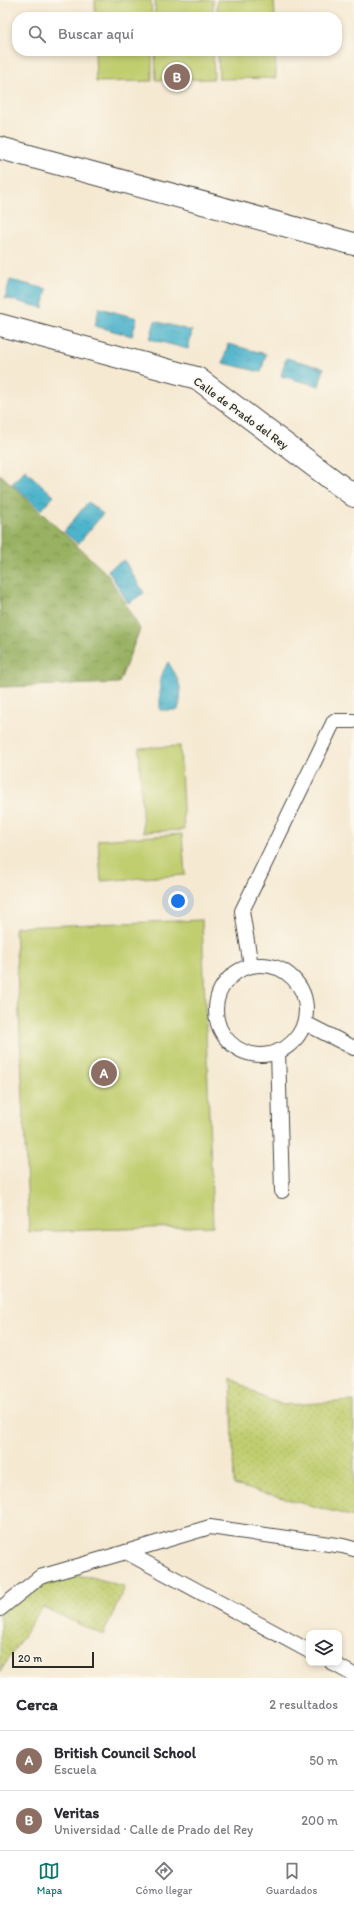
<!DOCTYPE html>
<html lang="es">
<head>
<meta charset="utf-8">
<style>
  :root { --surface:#fff; --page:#f2f2f3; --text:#2b2b33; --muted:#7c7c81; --line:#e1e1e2; --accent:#0f766e }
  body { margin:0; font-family:Itim,sans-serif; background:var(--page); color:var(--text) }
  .controls { position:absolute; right:12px; bottom:12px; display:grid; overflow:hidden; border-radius:8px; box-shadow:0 2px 6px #0003 }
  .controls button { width:36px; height:36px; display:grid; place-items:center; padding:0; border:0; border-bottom:1px solid var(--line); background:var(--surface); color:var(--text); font:20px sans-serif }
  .scale { position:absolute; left:12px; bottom:10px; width:82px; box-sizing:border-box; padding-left:4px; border:2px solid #2b2b2b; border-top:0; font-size:11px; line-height:14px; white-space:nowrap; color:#2b2b2b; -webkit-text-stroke:3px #fbf7ec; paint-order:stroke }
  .you { position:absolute; left:178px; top:901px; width:14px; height:14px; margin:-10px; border:3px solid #fff; border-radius:50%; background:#1a73e8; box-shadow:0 0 0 6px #1a73e833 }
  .badge { display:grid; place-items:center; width:26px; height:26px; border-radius:50%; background:var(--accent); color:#fff; font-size:13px; font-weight:700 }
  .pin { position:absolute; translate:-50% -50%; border:2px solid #fff; box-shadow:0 1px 4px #0006 }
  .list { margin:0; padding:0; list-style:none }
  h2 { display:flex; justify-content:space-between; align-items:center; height:52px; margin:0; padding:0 16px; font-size:17px }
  h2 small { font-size:13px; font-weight:400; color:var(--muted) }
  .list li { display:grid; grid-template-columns:26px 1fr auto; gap:12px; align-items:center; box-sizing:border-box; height:60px; padding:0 16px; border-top:1px solid var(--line) }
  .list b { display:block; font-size:15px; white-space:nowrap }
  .list p { margin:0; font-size:13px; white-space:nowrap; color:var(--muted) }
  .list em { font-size:13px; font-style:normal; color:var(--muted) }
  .icon { flex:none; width:22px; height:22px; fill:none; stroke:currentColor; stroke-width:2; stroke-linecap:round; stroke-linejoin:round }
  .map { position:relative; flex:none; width:354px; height:1678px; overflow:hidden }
  .search { position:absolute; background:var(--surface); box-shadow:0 2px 6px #0003; left:12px; right:12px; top:12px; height:44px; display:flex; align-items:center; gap:10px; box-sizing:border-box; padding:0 14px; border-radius:16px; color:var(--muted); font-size:15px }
  .sheet { height:172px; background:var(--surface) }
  nav { display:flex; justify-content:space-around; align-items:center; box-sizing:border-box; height:56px; border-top:1px solid var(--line); background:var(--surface); font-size:11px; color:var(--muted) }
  nav a { display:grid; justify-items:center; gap:2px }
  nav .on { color:var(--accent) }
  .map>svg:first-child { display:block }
  .grass { fill:url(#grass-dots); stroke:#767c4e }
  .forest { fill:url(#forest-crowns); stroke:#626e46 }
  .garden { fill:#c1ce70; stroke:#767c4e }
  .water { fill:url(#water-ripples); stroke:#3c707b }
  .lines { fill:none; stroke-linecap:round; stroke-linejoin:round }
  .service-casing { stroke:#494844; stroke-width:16 }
  .minor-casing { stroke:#494844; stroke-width:24 }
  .service { stroke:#fff; stroke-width:14 }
  .minor { stroke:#fff; stroke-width:22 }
  .labels { text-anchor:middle; stroke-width:3; stroke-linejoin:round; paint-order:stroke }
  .street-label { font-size:12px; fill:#2b2b2b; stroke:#fbf7ec }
</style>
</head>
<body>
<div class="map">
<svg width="354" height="1678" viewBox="0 0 354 1678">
  <defs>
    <pattern id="grass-dots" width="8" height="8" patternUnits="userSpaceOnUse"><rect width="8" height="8" fill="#c1ce70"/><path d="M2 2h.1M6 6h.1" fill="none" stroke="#a6b161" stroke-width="1.8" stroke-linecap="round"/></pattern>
    <pattern id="forest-crowns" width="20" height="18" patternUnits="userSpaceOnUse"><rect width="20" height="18" fill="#98b162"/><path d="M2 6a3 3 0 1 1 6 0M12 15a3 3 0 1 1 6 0" fill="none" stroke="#7c9051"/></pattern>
    <pattern id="water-ripples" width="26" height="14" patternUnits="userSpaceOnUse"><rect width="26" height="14" fill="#4db4cb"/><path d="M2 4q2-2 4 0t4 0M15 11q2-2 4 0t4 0" fill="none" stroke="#4093a5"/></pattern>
  </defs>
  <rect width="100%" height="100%" fill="#fbf7ec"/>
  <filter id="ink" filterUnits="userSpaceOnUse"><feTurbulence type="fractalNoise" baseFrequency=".025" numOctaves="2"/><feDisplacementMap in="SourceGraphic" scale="8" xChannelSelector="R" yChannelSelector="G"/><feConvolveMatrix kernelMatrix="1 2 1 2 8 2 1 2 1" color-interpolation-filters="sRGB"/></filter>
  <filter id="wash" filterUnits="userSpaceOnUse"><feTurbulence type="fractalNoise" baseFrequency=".012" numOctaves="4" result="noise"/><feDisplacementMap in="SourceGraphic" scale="16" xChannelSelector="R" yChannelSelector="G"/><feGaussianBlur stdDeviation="0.9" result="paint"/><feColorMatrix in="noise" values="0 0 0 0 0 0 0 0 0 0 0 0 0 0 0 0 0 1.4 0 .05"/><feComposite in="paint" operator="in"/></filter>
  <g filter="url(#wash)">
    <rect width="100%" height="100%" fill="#f5e9d2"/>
    <g class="grass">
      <path d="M231,1378L258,1395L283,1405L354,1401V1517L234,1485Z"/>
      <path d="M52,1574L92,1577L125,1587L103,1635L42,1607L0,1672V1609Z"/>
    </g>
    <path class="forest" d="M0,474L108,575L140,629L119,683L0,687Z"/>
    <g class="garden">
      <path d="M95,0H151L152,17H95Z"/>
      <rect x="155" y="0" width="58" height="17"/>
      <path d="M217,0H274L275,17H217Z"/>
      <path d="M95,51H152V81L96,82Z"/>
      <path d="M155,51H213L214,79L156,80Z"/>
      <path d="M218,51H275L276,78L219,79Z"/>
      <path d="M180,746L184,830L143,832L139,748Z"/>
      <path d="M182,834L185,875L101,881L98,840Z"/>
      <path d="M202,920L213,1226L29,1232L15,927Z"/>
    </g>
    <g class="water">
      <path d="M10,280L47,289L43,308L5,298Z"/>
      <path d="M99,308L137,318L132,336L95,326Z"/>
      <path d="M155,321L192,331L188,349L150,339Z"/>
      <path d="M228,344L266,354L261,372L223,363Z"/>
      <path d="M286,358L324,368L319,386L281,376Z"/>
      <path d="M25,470L54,496L41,510L12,484Z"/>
      <path d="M88,502L103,514L78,544L64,532Z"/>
      <path d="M124,560L144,593L128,603L108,570Z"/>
      <path d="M168,662C179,680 184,688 178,710H160V678Z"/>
    </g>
  </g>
  <g filter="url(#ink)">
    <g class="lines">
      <g class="service-casing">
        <g id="service">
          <circle cx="261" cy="1010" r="45"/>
          <path d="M251,966L242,911L334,721H354"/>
          <path d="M305,1023L354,1048"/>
          <path d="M278,1051L282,1191"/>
          <path d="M126,1552L210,1527L343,1546L354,1549"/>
          <path d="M0,1609L40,1577L126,1552L309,1651"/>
          <path d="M332,1663L354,1675"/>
        </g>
      </g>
      <g class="minor-casing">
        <g id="minor">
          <path d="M0,148L354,244"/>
          <path d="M0,325L197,378L354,496"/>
        </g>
      </g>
      <use href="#service" class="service"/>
      <use href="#minor" class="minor"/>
    </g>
  </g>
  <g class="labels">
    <g class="street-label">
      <text transform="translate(241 413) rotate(36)" y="4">Calle de Prado del Rey</text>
    </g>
  </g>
</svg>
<div class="controls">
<button><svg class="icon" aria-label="layers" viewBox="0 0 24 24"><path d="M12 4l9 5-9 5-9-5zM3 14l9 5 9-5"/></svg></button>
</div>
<div class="scale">20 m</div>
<div class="you"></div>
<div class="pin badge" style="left:104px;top:1073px;background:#8d6e63">A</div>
<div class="pin badge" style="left:177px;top:77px;background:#8d6e63">B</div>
<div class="search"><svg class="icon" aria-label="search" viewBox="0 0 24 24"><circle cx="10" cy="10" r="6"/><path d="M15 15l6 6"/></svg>Buscar aquí</div>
</div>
<section class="sheet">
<h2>Cerca<small>2 resultados</small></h2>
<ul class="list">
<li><span class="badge" style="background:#8d6e63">A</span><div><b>British Council School</b><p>Escuela</p></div><em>50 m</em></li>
<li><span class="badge" style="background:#8d6e63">B</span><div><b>Veritas</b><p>Universidad · Calle de Prado del Rey</p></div><em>200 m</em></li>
</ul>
</section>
<nav>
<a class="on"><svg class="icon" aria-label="map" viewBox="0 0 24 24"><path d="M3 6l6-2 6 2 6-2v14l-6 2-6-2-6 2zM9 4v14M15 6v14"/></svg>Mapa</a>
<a><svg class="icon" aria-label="directions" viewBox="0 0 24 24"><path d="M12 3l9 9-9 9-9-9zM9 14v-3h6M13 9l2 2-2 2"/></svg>Cómo llegar</a>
<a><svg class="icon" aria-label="saved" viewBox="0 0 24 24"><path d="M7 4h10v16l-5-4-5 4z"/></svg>Guardados</a>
</nav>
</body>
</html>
